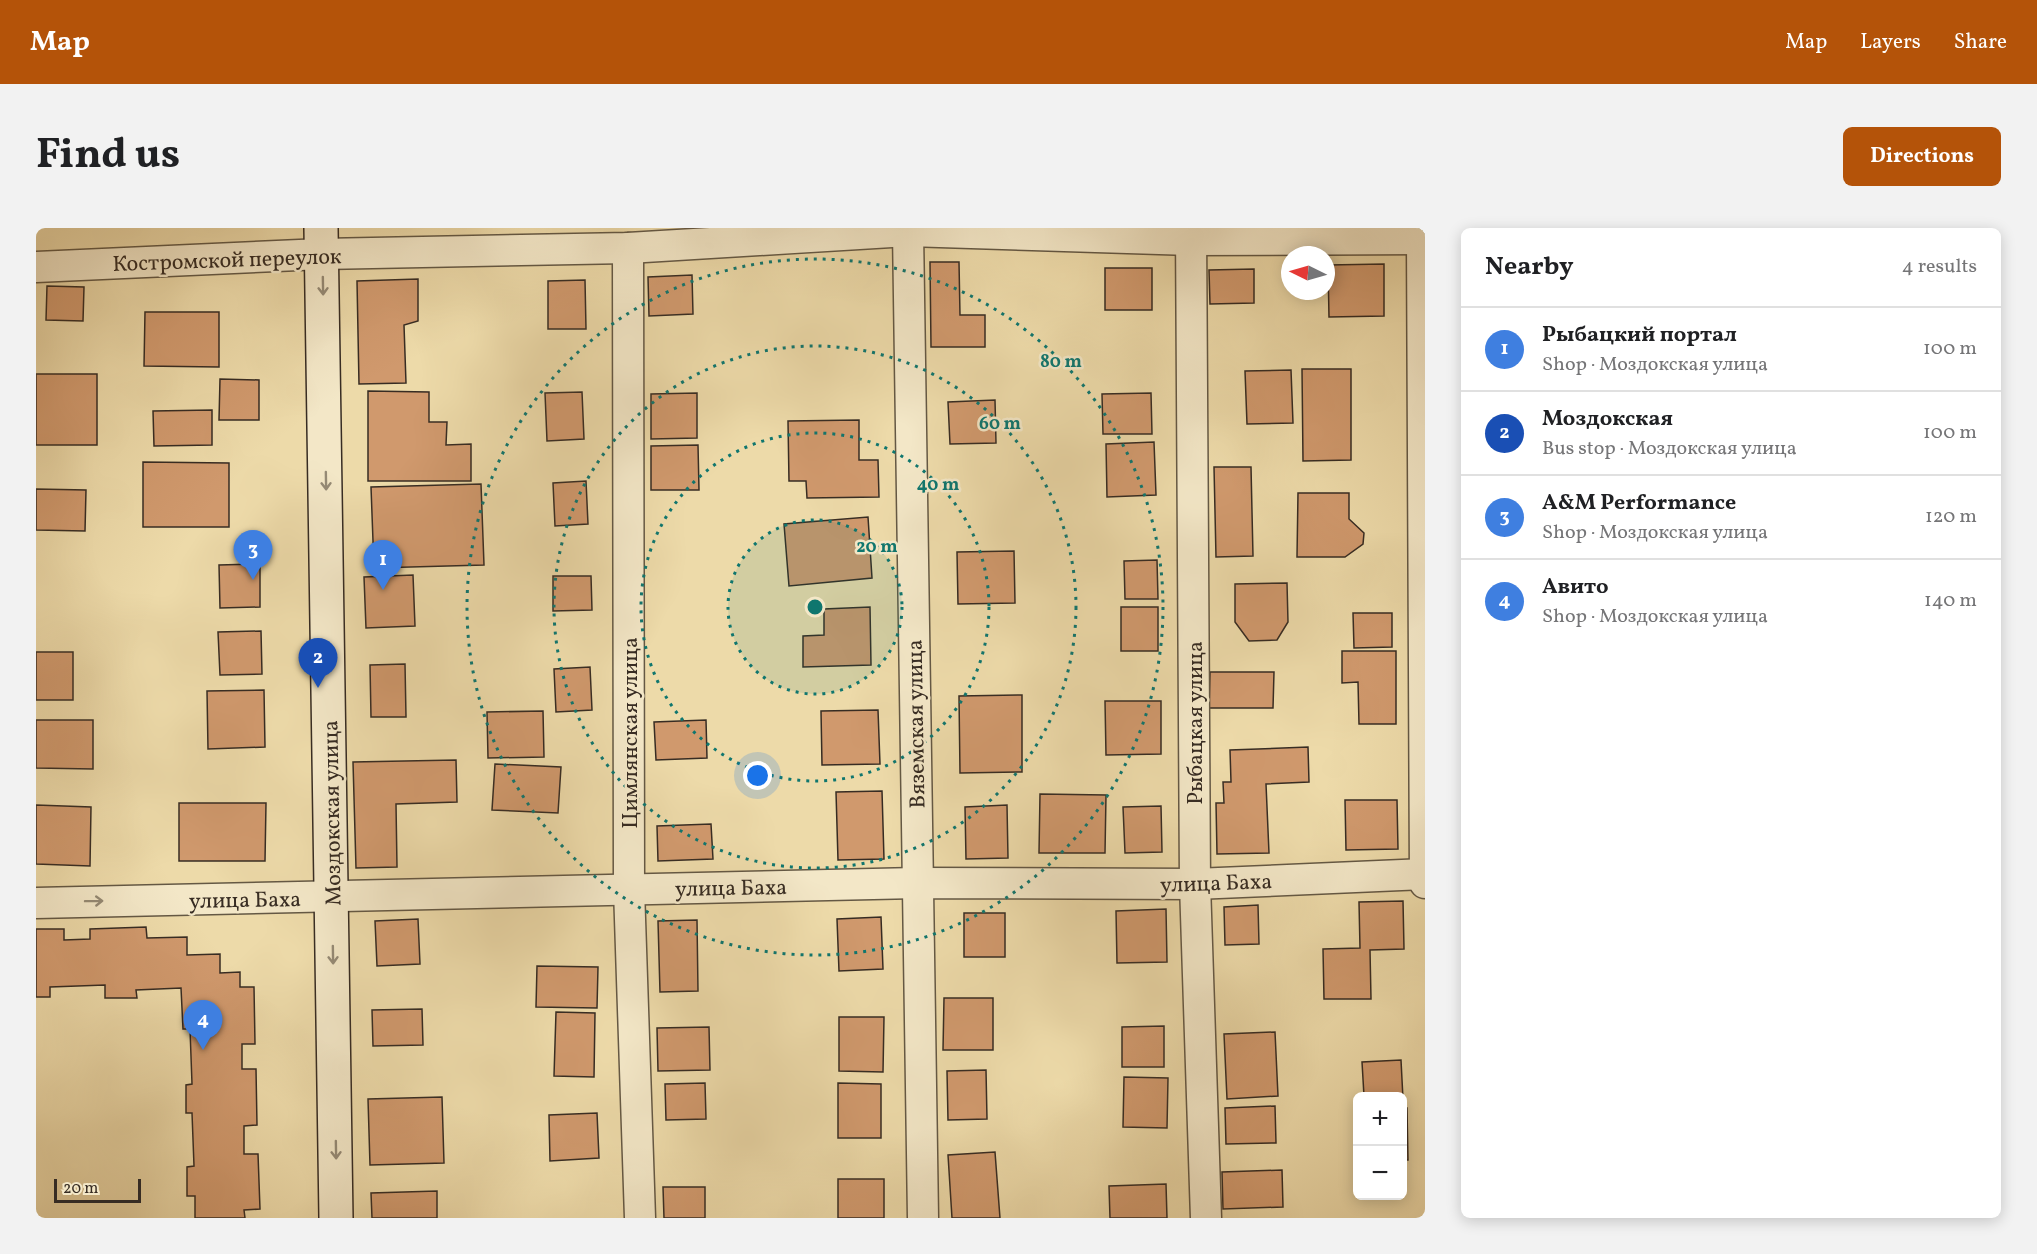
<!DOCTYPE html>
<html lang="en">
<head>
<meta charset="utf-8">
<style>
  :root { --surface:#fff; --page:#f2f2f2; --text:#202124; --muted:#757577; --line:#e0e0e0; --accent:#b45309 }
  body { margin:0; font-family:Vollkorn,serif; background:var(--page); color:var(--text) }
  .controls { position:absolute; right:18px; bottom:18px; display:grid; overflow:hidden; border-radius:9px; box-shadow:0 3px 15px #0003 }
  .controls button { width:54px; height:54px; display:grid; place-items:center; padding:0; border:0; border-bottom:2px solid var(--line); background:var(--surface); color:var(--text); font:30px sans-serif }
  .compass { position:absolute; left:1245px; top:18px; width:54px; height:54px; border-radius:50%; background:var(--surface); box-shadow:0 3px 15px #0003; rotate:275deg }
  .scale { position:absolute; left:18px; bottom:15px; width:87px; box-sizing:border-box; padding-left:6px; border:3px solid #372c23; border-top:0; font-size:16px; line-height:21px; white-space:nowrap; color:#372c23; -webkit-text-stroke:4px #f3e7c7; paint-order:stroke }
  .you { position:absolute; left:722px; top:548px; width:21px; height:21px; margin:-15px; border:4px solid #fff; border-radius:50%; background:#1a73e8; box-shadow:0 0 0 9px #1a73e833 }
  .badge { display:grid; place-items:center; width:39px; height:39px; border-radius:50%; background:var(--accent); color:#fff; font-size:20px; font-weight:700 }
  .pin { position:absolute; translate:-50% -50px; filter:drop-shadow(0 2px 3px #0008) }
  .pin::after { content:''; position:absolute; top:32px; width:21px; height:18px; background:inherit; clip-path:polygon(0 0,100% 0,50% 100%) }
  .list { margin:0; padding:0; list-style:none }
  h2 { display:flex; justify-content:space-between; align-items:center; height:78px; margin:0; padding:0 24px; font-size:26px }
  h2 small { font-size:20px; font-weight:400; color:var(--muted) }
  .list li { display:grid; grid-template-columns:39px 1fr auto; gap:18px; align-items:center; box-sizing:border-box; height:84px; padding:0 24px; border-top:2px solid var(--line) }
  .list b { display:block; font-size:22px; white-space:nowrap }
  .list p { margin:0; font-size:20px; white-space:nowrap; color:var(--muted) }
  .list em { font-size:20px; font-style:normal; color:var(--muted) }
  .map { position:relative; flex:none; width:1389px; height:990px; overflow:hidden; border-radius:9px }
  header { display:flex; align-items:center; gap:36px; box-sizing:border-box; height:84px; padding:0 30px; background:var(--accent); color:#fff }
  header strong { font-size:28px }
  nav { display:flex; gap:33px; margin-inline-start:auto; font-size:21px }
  .intro { display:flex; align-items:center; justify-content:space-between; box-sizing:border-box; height:144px; padding:0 36px }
  h1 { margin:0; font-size:42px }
  .button { padding:15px 27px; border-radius:9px; background:var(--accent); color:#fff; font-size:21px; font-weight:700 }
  main { display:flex; gap:36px; padding:0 36px }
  aside { flex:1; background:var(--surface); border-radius:9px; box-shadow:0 3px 15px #0003 }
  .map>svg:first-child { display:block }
  .building { fill:#d0996d; stroke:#372c23; stroke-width:1.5 }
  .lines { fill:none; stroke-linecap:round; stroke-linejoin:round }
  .minor-casing { stroke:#645844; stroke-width:33 }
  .secondary-casing { stroke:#372c23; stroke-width:36 }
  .minor { stroke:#f3e7c7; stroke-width:30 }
  .secondary { stroke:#f3e7c7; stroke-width:33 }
  .oneway { stroke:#958a75 }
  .ring { fill:none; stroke:#0f766e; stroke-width:3; stroke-dasharray:3 6 }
  .labels { text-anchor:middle; stroke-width:5; stroke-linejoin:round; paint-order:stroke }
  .street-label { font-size:22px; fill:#372c23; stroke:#f3e7c7 }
  .centre { fill:#0f766e; stroke:#f3e7c7; stroke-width:3 }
  .ring-label { font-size:18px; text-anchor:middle; font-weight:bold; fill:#0f766e; stroke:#f3e7c7; stroke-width:5; stroke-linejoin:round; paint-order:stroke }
</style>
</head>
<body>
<header>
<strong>Map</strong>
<nav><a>Map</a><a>Layers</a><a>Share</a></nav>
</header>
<div class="intro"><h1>Find us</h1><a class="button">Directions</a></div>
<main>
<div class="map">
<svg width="1389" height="990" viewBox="0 0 1389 990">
  <rect width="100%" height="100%" fill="#eddaa9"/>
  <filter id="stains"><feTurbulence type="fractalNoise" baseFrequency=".00333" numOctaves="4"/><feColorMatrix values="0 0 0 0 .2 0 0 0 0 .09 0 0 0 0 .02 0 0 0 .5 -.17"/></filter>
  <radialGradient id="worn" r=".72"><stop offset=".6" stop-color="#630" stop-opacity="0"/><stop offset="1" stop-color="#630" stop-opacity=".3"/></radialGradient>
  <g class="building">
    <path d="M894,34H923L924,87H949V119H895Z"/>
    <path d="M1348,36V88L1293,89L1292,37Z"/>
    <rect x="1069" y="40" width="47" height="42"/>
    <path d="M1218,41V75L1174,76L1173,42Z"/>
    <path d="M656,47L657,86L613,88L612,49Z"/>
    <path d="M382,51V93L368,97L370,155L323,156L321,53Z"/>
    <path d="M549,52L550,101H512V53Z"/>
    <path d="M11,58L48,59L47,93L10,92Z"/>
    <path d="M109,84H183V139L108,138Z"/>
    <path d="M1266,141H1315V232L1267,233Z"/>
    <path d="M1255,142L1257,195L1211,196L1209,143Z"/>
    <rect x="0" y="146" width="61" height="71"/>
    <path d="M184,151L223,152V192H183Z"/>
    <path d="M332,163L393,164V194H411L410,217L435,216V253H332Z"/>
    <path d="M546,164L548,211L511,213L509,165Z"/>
    <path d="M661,165V210L615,211V166Z"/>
    <path d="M1115,165L1116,206H1067L1066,166Z"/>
    <path d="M959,172L960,215L914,216L912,174Z"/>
    <path d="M176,182V217L118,218L117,183Z"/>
    <path d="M823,192V232H842L843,269L771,270L770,253H753L752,193Z"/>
    <path d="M1118,214L1120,267L1071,269L1070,216Z"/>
    <path d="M662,217L663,262H615V218Z"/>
    <path d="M107,234L193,235V299H107Z"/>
    <path d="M1178,239H1215L1217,328L1180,329Z"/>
    <path d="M550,253L552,296L519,298L517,255Z"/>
    <path d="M445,256L448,337L338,340L335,259Z"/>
    <path d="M0,261L50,262L49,303L0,302Z"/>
    <path d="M1262,265H1313V291L1328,305L1327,316L1309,329H1261Z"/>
    <path d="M832,289L836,350L753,358L748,296Z"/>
    <path d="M978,323L979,375L922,376L921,324Z"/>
    <path d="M1121,332L1122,371H1089L1088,333Z"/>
    <path d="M224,336V379L184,380L183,337Z"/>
    <path d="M377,347L379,398L330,400L328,349Z"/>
    <path d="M517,348H555L556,382L517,383Z"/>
    <path d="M1251,355L1252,394L1241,412L1213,413L1199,394V356Z"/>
    <path d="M834,379L835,437L767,439V408L788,407V381Z"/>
    <rect x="1085" y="379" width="37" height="44"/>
    <path d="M1317,385H1356V419L1318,420Z"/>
    <path d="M225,403L226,446L184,447L182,404Z"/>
    <path d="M1306,423H1360V496H1323L1322,454L1306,455Z"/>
    <rect x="0" y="424" width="37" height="48"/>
    <path d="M369,436L370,489H335L334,437Z"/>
    <path d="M554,439L556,482L520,484L518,441Z"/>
    <path d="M1174,444H1238L1237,480H1173Z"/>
    <path d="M228,462L229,519L172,521L171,463Z"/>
    <path d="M986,467V544L924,545L923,468Z"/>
    <path d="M1069,473H1125V526L1070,527Z"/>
    <path d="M842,482L844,536L786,537L785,483Z"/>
    <path d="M507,483L508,529L452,530L451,484Z"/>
    <path d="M0,492H57V541L0,540Z"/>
    <path d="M670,492L671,530L620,532L618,494Z"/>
    <path d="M1272,519L1273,554L1230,556L1233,625L1181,626L1180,575H1188L1187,554H1195L1194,522Z"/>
    <path d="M420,532L421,574L360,576L361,639L320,640L317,534Z"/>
    <path d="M459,536L525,539L522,585L456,582Z"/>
    <path d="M846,563L848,631L802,632L800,564Z"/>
    <path d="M1004,566L1070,567L1069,625H1003Z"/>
    <path d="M1309,572H1361L1362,621L1310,622Z"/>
    <path d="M143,575H230L229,633H143Z"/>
    <path d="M0,577L55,579L54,638L0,636Z"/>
    <path d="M971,577L972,630L930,631L929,579Z"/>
    <path d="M1125,578L1126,624L1089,625L1087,579Z"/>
    <path d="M675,596L677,631L622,633L621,598Z"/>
    <path d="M1367,673L1368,721L1334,722L1335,771H1288L1287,721L1324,720L1323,674Z"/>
    <path d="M1222,677L1223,716L1189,717L1188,679Z"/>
    <path d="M1130,681L1131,734L1081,735L1080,683Z"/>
    <rect x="928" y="685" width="41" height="44"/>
    <path d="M845,689L847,741L803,743L801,691Z"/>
    <path d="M382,691L384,736L341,738L339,693Z"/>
    <path d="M661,692L662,763L624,764L622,693Z"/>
    <path d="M110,699L111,710L151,709V727L184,726V745L204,744V759H218L219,816H206V841H220L221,897L208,898V926H222L224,981L208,982L209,990H159V968H151V939L158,938L156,885H150V857L156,856L154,801H147L145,760L100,762L101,770H69V757L14,759V769H0V701H28V712L54,711V701Z"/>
    <path d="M501,738L562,739L561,780L500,779Z"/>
    <path d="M908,770H957V822H907Z"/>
    <path d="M386,781L387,817L337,818L336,782Z"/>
    <path d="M520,784L559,785L558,849L518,848Z"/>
    <path d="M803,789H848L847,844L803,843Z"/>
    <path d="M1128,798V839H1086V799Z"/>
    <path d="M673,799L674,842L622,843L621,800Z"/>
    <path d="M1239,804L1242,868L1191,871L1188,806Z"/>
    <path d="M1365,832L1367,871L1366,868H1328L1326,834Z"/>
    <path d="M950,842L951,891L912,892L911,843Z"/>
    <path d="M1088,849L1132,850L1131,900L1087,899Z"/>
    <path d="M669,855L670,891L630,892L629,856Z"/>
    <path d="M802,855L845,856V910H802Z"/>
    <path d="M406,869L408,935L334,937L332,871Z"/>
    <path d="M1239,878L1240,915L1190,916L1189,880Z"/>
    <path d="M1366,880H1371L1372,932H1366Z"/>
    <path d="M561,885L563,930L514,933L513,887Z"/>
    <path d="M959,924L964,990H916L912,927Z"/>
    <path d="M1246,942L1247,979L1187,981L1186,944Z"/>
    <rect x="802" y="951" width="46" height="39"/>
    <path d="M1130,956L1131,990H1074L1073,958Z"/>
    <path d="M627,959H669V990H628Z"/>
    <path d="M401,963V990H336L335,965Z"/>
  </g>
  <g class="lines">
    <g class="minor-casing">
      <g id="minor">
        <path d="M1155,0L1159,656L1170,990"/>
        <path d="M872,3L887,990"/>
        <path d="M1386,11L1389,655"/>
        <path d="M592,20L593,661L604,990"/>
        <path d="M0,39L286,26L592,20L872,3L1155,12L1389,11"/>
        <path d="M0,675L881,655L1159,656L1389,646"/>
      </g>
    </g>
    <g class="secondary-casing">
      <path id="secondary" d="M285,0L300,990"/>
    </g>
    <use href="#minor" class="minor"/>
    <use href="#secondary" class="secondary"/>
  </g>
  <defs><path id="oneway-shaft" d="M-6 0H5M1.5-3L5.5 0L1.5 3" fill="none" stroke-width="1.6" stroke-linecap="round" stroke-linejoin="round" transform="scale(1.5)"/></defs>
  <g class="oneway">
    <use href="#oneway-shaft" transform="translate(287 58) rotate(89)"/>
    <use href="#oneway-shaft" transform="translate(290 253) rotate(89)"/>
    <use href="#oneway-shaft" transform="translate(58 673) rotate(-1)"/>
    <use href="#oneway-shaft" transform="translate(297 727) rotate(89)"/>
    <use href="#oneway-shaft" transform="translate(300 922) rotate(89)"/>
  </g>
  <circle cx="779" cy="379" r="87" fill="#0f766e" fill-opacity=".12"/>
  <g class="ring">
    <circle cx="779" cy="379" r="87"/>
    <circle cx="779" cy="379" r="174"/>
    <circle cx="779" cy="379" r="261"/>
    <circle cx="779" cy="379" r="348"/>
  </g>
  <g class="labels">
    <g class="street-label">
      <text transform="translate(191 31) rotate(-2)" y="8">Костромской переулок</text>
      <text transform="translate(1158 495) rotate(-90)" y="8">Рыбацкая улица</text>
      <text transform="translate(879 496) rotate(-91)" y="8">Вяземская улица</text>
      <text transform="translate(593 505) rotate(-90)" y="8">Цимлянская улица</text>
      <text transform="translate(295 585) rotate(-91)" y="8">Моздокская улица</text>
      <text transform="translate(1180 654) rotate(-2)" y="8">улица Баха</text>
      <text transform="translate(695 659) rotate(-1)" y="8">улица Баха</text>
      <text transform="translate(209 671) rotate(-1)" y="8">улица Баха</text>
    </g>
  </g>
  <circle cx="779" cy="379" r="9" class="centre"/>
  <g class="ring-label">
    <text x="1025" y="139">80 m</text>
    <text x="964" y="201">60 m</text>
    <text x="902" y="262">40 m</text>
    <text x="841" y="324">20 m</text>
  </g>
  <rect width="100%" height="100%" filter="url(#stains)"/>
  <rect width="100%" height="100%" fill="url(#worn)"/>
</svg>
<div class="controls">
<button>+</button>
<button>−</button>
</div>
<svg class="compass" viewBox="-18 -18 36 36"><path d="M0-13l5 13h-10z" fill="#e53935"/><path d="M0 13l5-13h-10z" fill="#757577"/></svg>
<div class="scale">20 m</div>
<div class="you"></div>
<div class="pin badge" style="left:347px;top:362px;background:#3f7fe0">1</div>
<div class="pin badge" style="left:282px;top:460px;background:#1a4fb4">2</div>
<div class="pin badge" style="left:217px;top:352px;background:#3f7fe0">3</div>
<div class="pin badge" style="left:167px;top:822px;background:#3f7fe0">4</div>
</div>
<aside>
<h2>Nearby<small>4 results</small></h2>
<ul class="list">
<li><span class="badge" style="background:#3f7fe0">1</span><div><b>Рыбацкий портал</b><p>Shop · Моздокская улица</p></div><em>100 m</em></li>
<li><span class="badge" style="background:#1a4fb4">2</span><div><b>Моздокская</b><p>Bus stop · Моздокская улица</p></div><em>100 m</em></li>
<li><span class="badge" style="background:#3f7fe0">3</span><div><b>A&amp;M Performance</b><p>Shop · Моздокская улица</p></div><em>120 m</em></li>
<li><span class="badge" style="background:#3f7fe0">4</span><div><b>Авито</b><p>Shop · Моздокская улица</p></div><em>140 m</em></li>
</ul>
</aside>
</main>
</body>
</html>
